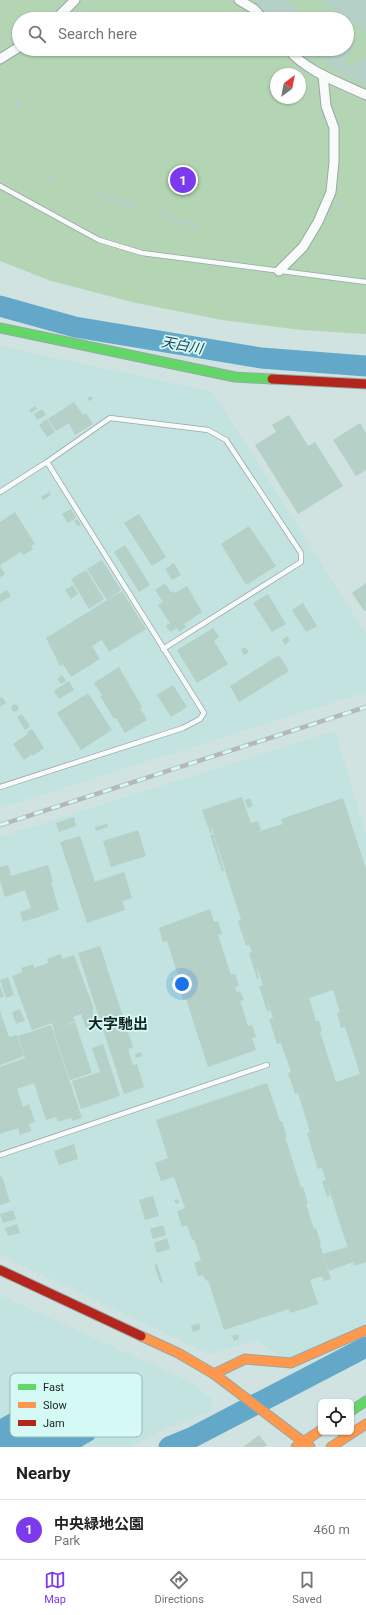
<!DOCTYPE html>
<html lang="en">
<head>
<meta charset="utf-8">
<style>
  :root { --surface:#fff; --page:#f2f2f2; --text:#222; --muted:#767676; --line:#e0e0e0; --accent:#7c3aed }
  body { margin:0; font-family:Roboto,"Noto Sans JP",sans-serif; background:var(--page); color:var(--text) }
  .controls { position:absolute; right:12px; bottom:12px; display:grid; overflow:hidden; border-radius:6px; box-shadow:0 1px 3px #0004 }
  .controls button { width:36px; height:36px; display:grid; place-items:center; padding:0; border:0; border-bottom:1px solid var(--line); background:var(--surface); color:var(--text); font:20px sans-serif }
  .compass { position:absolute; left:270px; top:68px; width:36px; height:36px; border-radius:50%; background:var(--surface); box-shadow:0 1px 3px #0004; rotate:32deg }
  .you { position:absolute; left:182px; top:984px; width:14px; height:14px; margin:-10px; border:3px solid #fff; border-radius:50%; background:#1a73e8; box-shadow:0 0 0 6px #1a73e833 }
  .badge { display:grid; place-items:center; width:26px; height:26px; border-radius:50%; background:var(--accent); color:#fff; font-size:13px; font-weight:700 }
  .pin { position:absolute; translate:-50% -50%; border:2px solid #fff; box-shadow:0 1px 4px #0006 }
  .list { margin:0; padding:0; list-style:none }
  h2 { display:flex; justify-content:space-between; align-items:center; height:52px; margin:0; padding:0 16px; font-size:17px }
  h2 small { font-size:13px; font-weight:400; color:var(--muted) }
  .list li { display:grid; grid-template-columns:26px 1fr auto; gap:12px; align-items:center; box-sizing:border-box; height:60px; padding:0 16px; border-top:1px solid var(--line) }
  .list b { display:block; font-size:15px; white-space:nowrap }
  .list p { margin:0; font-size:13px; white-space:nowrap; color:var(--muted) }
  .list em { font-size:13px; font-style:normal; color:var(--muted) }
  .icon { flex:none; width:22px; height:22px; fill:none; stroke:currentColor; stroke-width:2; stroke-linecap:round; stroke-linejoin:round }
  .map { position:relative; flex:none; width:366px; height:1447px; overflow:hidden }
  .search { position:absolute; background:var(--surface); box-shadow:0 1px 3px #0004; left:12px; right:12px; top:12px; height:44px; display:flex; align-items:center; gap:10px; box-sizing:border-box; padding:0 14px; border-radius:22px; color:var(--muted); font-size:15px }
  .sheet { height:112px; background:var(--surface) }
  nav { display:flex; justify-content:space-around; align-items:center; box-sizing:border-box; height:56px; border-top:1px solid var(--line); background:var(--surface); font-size:11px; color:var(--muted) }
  nav a { display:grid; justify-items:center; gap:2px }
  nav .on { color:var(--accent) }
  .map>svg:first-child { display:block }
  .built { fill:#c2e3df }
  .green { fill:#b3d5b3; fill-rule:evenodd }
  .water { fill:#63a8c9 }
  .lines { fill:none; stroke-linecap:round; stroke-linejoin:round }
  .river { stroke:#63a8c9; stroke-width:21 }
  .building { fill:#b5d0c7; fill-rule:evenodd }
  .lane-casing { stroke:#98a8a6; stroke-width:6 }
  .street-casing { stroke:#98a8a6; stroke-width:11 }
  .fast-casing { stroke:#98a8a6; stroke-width:11 }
  .slow-casing { stroke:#98a8a6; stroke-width:11 }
  .jam-casing { stroke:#98a8a6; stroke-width:11 }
  .lane { stroke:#f8fbfa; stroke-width:4.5 }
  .street { stroke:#f8fbfa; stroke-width:9 }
  .fast { stroke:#63d668; stroke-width:9 }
  .slow { stroke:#ff974d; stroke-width:9 }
  .jam { stroke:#b3261e; stroke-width:9 }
  .rail-casing { stroke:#b4b9b8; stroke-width:4.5 }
  .rail { stroke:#d5f9f4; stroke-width:3; stroke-dasharray:9; stroke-linecap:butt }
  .labels { text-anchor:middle; stroke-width:3.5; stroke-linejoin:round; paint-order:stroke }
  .water-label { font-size:14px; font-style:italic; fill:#193f54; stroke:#d5f9f4 }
  .quarter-label { font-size:15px; font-weight:bold; fill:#142220; stroke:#d5f9f4 }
  .key { fill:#d5f9f4; stroke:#9bb8b4; stroke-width:1 }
  .key-label { font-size:11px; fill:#142220 }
</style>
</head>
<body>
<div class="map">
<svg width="366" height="1447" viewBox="0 0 366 1447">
  <rect width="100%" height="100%" fill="#d0e3e1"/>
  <g class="built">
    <path d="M0,346L213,392L366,634V692L0,808Z"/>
    <path d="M335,731L366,835V1323L286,1360L255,1340L210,1354L0,1255V837Z"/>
    <path d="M0,1295L195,1384L213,1401L210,1411L171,1426L129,1447H0Z"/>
  </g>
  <path class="green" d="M0,0H366V334L301,330L222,320L136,303L51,281L0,261ZM19,19H347V49H19ZM276,74H300V98H276Z"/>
  <path class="water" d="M33,1376L58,1404L104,1425L93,1440L81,1447H0V1419L14,1411L13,1392Z"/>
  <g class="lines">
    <g class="river">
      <path d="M0,306L75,327L261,358L366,366"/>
      <path d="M169,1447L191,1438L366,1347"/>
    </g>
  </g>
  <g class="building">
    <path d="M254,0H287L308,19H272Z"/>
    <path d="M321,0H366V32L346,19Z"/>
    <path d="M347,48L351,50L345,62L354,68L361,56L366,59V86L334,68L306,49Z"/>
    <path d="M17,99L22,100L19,109L14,107Z"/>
    <path d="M48,177L56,180L55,183L46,181Z"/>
    <path d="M97,192L138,205L137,209L96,196Z"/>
    <path d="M337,201L342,203L340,207L335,205Z"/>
    <path d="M158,211L199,224L198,228L157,215Z"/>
    <path d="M91,396L93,399L89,401L87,398Z"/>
    <path d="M74,402L83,415L86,413L93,424L75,435L69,423L56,431L48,419Z"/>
    <path d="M35,406L37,409L31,413L29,410Z"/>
    <path d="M42,409L46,415L37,420L34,414Z"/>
    <path d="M289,415L308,446L315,442L343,486L298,514L255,445L276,432L272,425Z"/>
    <path d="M47,419L55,432L47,437L39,425Z"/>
    <path d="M360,423L366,433V470L356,476L333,440Z"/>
    <path d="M49,492L51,495L43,500L41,497Z"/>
    <path d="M71,509L76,518L68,523L62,514Z"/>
    <path d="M15,512L35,544L31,546L33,549L23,555L21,552L0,565V522Z"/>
    <path d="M139,514L166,557L152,566L124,523Z"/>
    <path d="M77,519L81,525L78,526L74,521Z"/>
    <path d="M249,526L276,566L246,585L221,544Z"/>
    <path d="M125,545L150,585L139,592L114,552Z"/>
    <path d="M102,560L121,590L107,600L87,569Z"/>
    <path d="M174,563L181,575L172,580L165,569Z"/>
    <path d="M0,566L5,574L0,578Z"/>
    <path d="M86,570L104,599L89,609L71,579Z"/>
    <path d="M165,583L171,592L173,591L175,593L187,586L202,612L184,624L186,627L179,632L177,628L170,632L166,626L170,623L158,605L163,602L155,590Z"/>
    <path d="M366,583V611H364L352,593Z"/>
    <path d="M73,585L78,594L71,599L65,590Z"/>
    <path d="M7,590L11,596L0,603V594Z"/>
    <path d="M122,591L146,629L109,652L102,640L92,646L100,659L71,677L63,664L60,666L46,638Z"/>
    <path d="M268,594L286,624L272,632L253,603Z"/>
    <path d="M303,603L317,626L306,632L292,610Z"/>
    <path d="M213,628L219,637L214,641L228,664L197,683L177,650Z"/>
    <path d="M287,636L290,641L285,645L282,640Z"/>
    <path d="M245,647L249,652L244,655L241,650Z"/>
    <path d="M279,655L289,671L239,702L230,686Z"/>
    <path d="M119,667L142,707L140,708L147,720L125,733L116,718L114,719L100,696L102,695L94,683Z"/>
    <path d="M62,675L66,681L61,684L57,679Z"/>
    <path d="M69,681L74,690L59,699L54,691Z"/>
    <path d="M173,685L187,707L171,717L157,695Z"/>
    <path d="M88,693L112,730L81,750L57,713Z"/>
    <path d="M2,697L6,703L0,707V698Z"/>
    <circle cx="15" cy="708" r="3.5"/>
    <path d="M22,714L30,726L25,730L17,717Z"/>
    <path d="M32,729L44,748L33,756L32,754L24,760L13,744L28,734L27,732Z"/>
    <path d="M242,797L251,823L258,821L261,830L254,833L283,824L281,819L343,798L366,869V1262L354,1266L353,1262L329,1271L323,1254L347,1247L350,1255L327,1183L330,1195L327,1197L322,1181L326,1180L322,1168L318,1169L307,1133L310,1132L298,1093L295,1094L288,1073L291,1072L281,1043L277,1044L269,1019L273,1018L266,996L270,1011H267L259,986L263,985L256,964L259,978L257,979L249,953L252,952L245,933L249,945L246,946L238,921L241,920L211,826L212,833H210L202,810ZM333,990L340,1012L337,1013L341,1028L345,1027L360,1074L336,1082L320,1032L322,1031L319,1021H316L309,998Z"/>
    <path d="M250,798L253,806L248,808L245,800Z"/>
    <path d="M74,817L76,826L59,832L56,823Z"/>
    <path d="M107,824L108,827L96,831L95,827Z"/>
    <path d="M138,830L146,856L111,867L103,841Z"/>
    <path d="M213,834L224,871H222L210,835Z"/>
    <path d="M80,836L95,882L124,872L132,898L122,901L125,910L87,923L60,842Z"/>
    <path d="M8,865L11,876L48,865L53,881L51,882L59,910L23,922L20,912L31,908L25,890L5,897L0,881V867Z"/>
    <path d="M210,909L214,922L218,921L222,934L218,935L231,975L235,974L239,986L235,987L237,992L240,991L244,1000L240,1001L248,1026L252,1025L256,1037L252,1038L256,1050L208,1067L186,999L183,1000L180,989L182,988L167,941L163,942L159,928Z"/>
    <path d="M100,946L133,1047L128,1049L133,1065L137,1064L144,1087L124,1094L78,953Z"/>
    <path d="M61,954L62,959L74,955L94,1009L92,1010L97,1024L86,1028L81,1014L73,1017L75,1021L54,1029L52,1023L32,1030L12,976L23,972L21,968L33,964L34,968L48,963L47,959Z"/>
    <path d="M8,977L14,995L6,998L0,980Z"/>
    <path d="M176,977L180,988L174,990L171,979Z"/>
    <path d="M0,986L4,997L0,998Z"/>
    <path d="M20,1009L25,1021L16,1024L12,1012Z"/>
    <path d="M0,1011L9,1037L17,1035L24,1056L0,1065Z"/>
    <path d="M75,1022L92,1073L70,1080L53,1029Z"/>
    <path d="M51,1025L82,1118L73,1121L71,1118L58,1122L56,1117L46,1120L34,1083L17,1089L23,1107L29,1104L35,1122L29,1124L31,1131L20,1135L18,1128L0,1134V1067L25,1058L18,1036Z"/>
    <path d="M103,1044L120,1096L81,1109L72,1081L100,1072L92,1048Z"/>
    <path d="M141,1052L143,1056L136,1058L135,1054Z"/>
    <path d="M267,1083L280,1121H282L287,1137H285L301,1187H303L308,1203L306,1204L314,1229L316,1228L321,1244L320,1245L331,1279L324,1281L322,1276L310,1280L318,1304L290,1313L289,1309L224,1330L208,1280L206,1281L203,1275L198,1276L194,1263L201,1260L194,1239L192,1240L187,1225L182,1227L177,1211L185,1208L174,1177L161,1181L155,1163L168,1158L156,1120Z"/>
    <path d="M74,1144L78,1159L59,1165L54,1151Z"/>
    <path d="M2,1176L10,1202L0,1205V1177Z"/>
    <path d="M153,1196L159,1216L145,1220L139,1200Z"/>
    <path d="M178,1199L179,1203L176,1204L174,1200Z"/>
    <path d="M13,1210L16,1219L3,1223L0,1214Z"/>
    <path d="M17,1224L20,1233L8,1236L5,1228Z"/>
    <path d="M163,1225L166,1235L153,1239L150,1229Z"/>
    <path d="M167,1238L170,1249L157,1253L154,1243Z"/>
    <path d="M157,1264L163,1282H160L154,1265Z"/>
    <path d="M199,1323L201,1329L193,1332L191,1326Z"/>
    <path d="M238,1334L239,1339L234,1341L232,1336Z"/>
    <path d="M259,1435L267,1445L264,1447H243Z"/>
  </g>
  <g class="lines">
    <g class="lane-casing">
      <g id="lane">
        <path d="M0,186L99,240L142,253L366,282"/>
        <path d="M0,492L47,462L110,418L208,430L226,440L301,553V562L163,649"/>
        <path d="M0,787L183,728L200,719L204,713L47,462"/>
        <path d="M0,1155L267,1065"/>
      </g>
    </g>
    <g class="street-casing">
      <g id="street">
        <path d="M239,0L254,9L263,19"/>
        <path d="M56,19L75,0"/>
        <path d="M288,49C307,72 339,82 366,95"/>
        <path d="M0,59L19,47"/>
        <path d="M279,271L303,247L318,222L331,192L334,162V128L326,106L323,75"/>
      </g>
    </g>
    <g class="fast-casing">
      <g id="fast">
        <path d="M0,328L235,377L272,379"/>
        <path d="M351,1411L366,1401"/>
      </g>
    </g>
    <g class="slow-casing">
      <g id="slow">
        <path d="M141,1336L178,1353L214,1374L310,1447"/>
        <path d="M214,1374L245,1359L291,1363L366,1330"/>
        <path d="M296,1447L321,1430"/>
        <path d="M331,1447L366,1424"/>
      </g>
    </g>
    <g class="jam-casing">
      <g id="jam">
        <path d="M272,379L366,384"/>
        <path d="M0,1270L141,1336"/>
      </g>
    </g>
    <use href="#lane" class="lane"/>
    <use href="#street" class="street"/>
    <use href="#fast" class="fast"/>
    <use href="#slow" class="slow"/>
    <use href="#jam" class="jam"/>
    <g class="rail-casing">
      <path id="rail" d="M0,825L366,707"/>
    </g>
    <use href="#rail" class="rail"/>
  </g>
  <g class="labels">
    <g class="water-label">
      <text transform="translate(182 345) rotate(10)" y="5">天白川</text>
    </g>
    <g class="quarter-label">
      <text x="118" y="1029">大字馳出</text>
    </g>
  </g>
  <rect x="10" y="1373" width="132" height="64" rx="6" class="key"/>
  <rect x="18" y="1384" width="18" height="6" fill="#63d668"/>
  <rect x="18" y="1402" width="18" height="6" fill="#ff974d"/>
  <rect x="18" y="1420" width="18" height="6" fill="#b3261e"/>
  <g class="key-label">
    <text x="43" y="1391">Fast</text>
    <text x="43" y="1409">Slow</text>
    <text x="43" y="1427">Jam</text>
  </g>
</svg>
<div class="controls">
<button><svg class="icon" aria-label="locate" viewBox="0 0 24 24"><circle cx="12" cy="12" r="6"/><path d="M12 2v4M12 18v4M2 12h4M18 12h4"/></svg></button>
</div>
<svg class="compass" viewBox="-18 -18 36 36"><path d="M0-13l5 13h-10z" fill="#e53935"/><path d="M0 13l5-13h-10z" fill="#767676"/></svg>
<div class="you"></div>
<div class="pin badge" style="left:183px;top:180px">1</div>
<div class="search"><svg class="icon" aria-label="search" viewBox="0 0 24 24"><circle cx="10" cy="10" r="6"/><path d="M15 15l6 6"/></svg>Search here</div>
</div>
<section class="sheet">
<h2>Nearby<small></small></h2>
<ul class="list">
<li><span class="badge">1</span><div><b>中央緑地公園</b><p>Park</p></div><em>460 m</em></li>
</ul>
</section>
<nav>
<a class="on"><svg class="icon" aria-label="map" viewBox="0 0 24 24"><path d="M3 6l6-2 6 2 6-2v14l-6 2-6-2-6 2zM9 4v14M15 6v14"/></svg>Map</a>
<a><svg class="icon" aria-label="directions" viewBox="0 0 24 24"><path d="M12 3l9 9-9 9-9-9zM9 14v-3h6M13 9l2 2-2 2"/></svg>Directions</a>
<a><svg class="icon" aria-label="saved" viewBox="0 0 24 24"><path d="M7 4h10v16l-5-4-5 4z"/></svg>Saved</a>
</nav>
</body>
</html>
